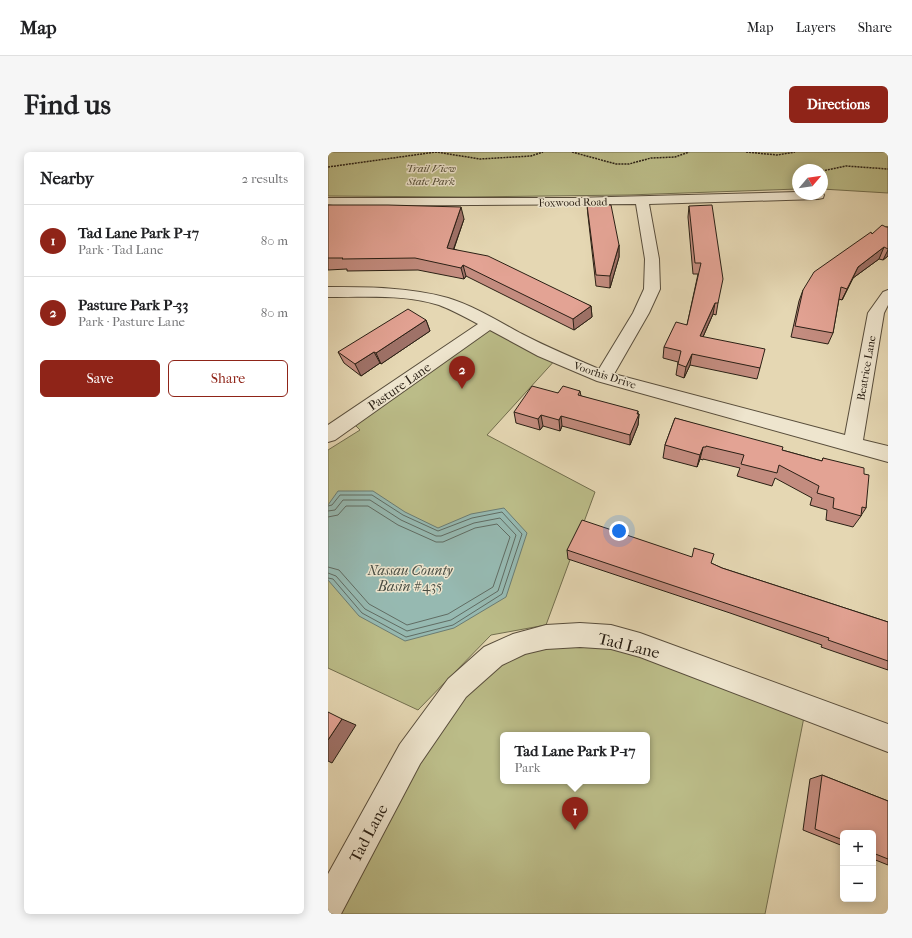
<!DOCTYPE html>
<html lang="en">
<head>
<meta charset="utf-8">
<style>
  :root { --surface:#fff; --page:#f6f6f6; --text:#202124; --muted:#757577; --line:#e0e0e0; --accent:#8f2418 }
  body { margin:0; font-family:"IM FELL French Canon",serif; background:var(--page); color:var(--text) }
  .controls { position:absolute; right:12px; bottom:12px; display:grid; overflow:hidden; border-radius:6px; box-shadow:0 2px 10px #0003 }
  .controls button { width:36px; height:36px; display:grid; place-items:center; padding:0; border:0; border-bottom:1px solid var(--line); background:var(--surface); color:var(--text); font:20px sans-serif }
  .compass { position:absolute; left:464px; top:12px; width:36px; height:36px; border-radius:50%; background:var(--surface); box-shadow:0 2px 10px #0003; rotate:61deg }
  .you { position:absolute; left:291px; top:379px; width:14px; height:14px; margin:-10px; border:3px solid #fff; border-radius:50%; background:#1a73e8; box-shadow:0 0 0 6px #1a73e833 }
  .badge { display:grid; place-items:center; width:26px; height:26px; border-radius:50%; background:var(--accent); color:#fff; font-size:13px; font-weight:700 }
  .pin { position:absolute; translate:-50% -33px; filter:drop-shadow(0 1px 2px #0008) }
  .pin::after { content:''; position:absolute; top:21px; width:14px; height:12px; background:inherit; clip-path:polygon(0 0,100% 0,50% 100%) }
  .popup { position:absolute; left:172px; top:580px; width:150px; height:52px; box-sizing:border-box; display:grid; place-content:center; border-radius:6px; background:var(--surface); filter:drop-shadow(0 1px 3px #0005); font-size:13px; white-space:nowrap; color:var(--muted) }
  .popup b { font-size:15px; color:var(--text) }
  .popup::after { content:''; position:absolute; left:50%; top:100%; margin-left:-8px; border:8px solid transparent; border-top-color:var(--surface) }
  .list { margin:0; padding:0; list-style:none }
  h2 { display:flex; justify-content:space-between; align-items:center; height:52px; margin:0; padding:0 16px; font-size:17px }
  h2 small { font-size:13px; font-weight:400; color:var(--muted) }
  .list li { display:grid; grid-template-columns:26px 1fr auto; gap:12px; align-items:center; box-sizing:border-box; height:72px; padding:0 16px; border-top:1px solid var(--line) }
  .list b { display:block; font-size:15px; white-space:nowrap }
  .list p { margin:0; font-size:13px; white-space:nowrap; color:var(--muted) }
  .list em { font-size:13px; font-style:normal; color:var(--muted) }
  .actions { display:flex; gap:8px; padding:12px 16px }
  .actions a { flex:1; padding:9px 0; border:1px solid var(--accent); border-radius:6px; text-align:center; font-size:14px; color:var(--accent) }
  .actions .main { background:var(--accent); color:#fff }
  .map { position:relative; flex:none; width:560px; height:762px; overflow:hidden; border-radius:6px }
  header { display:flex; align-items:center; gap:24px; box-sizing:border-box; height:56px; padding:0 20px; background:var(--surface); border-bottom:1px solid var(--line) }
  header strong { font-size:19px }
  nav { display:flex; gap:22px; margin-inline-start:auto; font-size:14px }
  .intro { display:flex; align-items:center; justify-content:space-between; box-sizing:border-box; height:96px; padding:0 24px }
  h1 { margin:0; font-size:28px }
  .button { padding:10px 18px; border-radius:6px; background:var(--accent); color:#fff; font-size:14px; font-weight:700 }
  main { display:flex; gap:24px; padding:0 24px }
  aside { flex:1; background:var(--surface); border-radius:6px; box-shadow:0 2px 10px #0003 }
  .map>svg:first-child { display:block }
  .green { fill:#bbbc88; stroke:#726e4e; fill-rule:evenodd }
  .water { fill:#96b9b1; stroke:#6b7c73 }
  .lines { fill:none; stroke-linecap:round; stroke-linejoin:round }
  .shore { stroke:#606c63; stroke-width:1 }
  .minor-casing { stroke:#594e3c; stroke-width:2 }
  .path { stroke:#2a2015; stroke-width:1.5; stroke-dasharray:2 1; stroke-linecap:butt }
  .minor { fill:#eee5ce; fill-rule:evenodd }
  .wall { fill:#c38c7f; stroke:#2a2015 }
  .shaded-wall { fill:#9f7268; stroke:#2a2015 }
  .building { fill:#e3a394; stroke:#2a2015 }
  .labels { text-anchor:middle; stroke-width:3; stroke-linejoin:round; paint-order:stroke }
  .far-park-label { font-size:11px; font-style:italic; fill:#564f38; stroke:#eee5ce }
  .far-street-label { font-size:11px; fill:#2a2015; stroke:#eee5ce }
  .street-label { font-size:13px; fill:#2a2015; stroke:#eee5ce }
  .water-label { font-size:14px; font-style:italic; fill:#4a4e44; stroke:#eee5ce }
  .near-street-label { font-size:16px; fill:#2a2015; stroke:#eee5ce }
</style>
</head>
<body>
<header>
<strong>Map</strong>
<nav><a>Map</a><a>Layers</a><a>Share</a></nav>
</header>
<div class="intro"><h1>Find us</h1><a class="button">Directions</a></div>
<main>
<aside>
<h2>Nearby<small>2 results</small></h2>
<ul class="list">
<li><span class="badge">1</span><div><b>Tad Lane Park P-17</b><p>Park · Tad Lane</p></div><em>80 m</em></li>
<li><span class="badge">2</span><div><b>Pasture Park P-33</b><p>Park · Pasture Lane</p></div><em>80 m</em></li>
</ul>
<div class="actions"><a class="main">Save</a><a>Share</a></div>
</aside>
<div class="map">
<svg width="560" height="762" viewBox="0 0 560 762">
  <rect width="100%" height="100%" fill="#e5d7b3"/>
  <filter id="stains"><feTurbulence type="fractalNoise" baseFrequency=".005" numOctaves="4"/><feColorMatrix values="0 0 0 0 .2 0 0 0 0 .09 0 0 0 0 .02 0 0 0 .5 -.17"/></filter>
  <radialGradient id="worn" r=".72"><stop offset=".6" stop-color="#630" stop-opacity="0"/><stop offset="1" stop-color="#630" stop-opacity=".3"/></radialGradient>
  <g class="green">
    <path d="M0,0H560V41L494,37V18H470V37L300,43L138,45L0,44Z"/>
    <path d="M162,171L229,206L159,283L267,340L218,473L163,483L90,558L0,516V298L32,278L22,268Z"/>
    <path d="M252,483L478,555L437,762H0L82,602L165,504ZM175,583H319V629H175Z"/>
  </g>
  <path class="water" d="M10,339H45L77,360L110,376L143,362L176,356L199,381L178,445L126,476L77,489L31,464L0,428V353Z"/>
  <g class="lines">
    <g class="shore">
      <path d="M0,354L4,353L12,343H44L75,363L110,379L144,366L174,360L194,382L174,442L125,473L78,485L34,461L5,427L0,426"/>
      <path d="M0,359L7,358L15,348H42L73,368L108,384H113L146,371L172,366L188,383L170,439L123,468L79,479L37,457L8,424L0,421"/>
      <path d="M0,365L10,363L18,354H40L70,373L108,390H115L147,376L169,372L182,385L165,435L120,462L79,473L41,452L11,418L0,415"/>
    </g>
    <g class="minor-casing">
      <g id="minor">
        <path d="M470,40V42H494V40L496,43L495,46L490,47L321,52L331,107L332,137L321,161L286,222L517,283L540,161L555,140L560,138V153L556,161L535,288L560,294V310L269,229L210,204L162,178L7,288L0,290V273L150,172C137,165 124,158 111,153C76,142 36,145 0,145V135C41,135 81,135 120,146C146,154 170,169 194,182C219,195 245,206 271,217L305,161L316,137L317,107L308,52L0,54V46H245Z"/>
        <path d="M252,471L283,473L312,481L560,572V600L312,505L283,497L252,495L218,497L197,502L174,513L138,545L92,612L13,762H0V722L72,592L120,527L156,495L185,482L218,473Z"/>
      </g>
    </g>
    <g class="path">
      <path d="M244,0L288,12H301L323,6L347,5L361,0"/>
      <path d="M418,0L449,3L467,0"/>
      <path d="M0,15L108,0L152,7L203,4L215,0"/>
      <path d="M494,19L518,14L560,17"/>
    </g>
    <use href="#minor" class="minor"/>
  </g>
  <g class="wall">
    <path d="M0,53L136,67L126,97L263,154L264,165L246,178L138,124L136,127L90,118L19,119V117L0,118Z"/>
    <path d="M259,53L291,93V105L282,136L268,134L260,64Z"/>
    <path d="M361,54L390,151L388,163L385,162L375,185L432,216L429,227L362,213L356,226L348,223L350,210L335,206L336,195L359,173L370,122H365L360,65Z"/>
    <path d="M558,75H560V104L555,108L551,107L525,126L514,148L511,147L505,181L500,192L463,185L471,149L475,138L544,82Z"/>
    <path d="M98,168L102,179L53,212L52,211L33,224L16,211L10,200Z"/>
    <path d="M252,239L253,244L311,262L310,273L302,293L234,274L232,279L215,274L212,278L188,271L186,260L230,241Z"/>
    <path d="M347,266L454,298L494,309L495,306L536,322L538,356L534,362L533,364L525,375L498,368L499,358L482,353L484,346L447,326L444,334L409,324L412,316L375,307V308L372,307L369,315L335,306L337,293Z"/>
    <path d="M239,398L383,411L394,416L560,470V518L493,495L494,493L402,461L240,407Z"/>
    <path d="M494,623L560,649V713L545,707V681H515V694L475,678L482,627Z"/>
  </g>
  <g class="shaded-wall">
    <path d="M133,55L136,67L122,107L119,96Z"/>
    <path d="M291,93V105L282,136V124Z"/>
    <path d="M556,95L551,107L525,126L514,148L530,115Z"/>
    <path d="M560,98V104L555,108Z"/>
    <path d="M135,113L138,124L136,127L133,116Z"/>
    <path d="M387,151L385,162L370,196L372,184Z"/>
    <path d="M263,154L264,165L246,178L245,167Z"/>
    <path d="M98,168L102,179L53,212L48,201Z"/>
    <path d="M46,200L52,211L33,224L27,212Z"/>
    <path d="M364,202L362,213L356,226L358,215Z"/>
    <path d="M310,259V264L311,262L310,273L302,293V283Z"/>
    <path d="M213,263L215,274L212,278L210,267Z"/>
    <path d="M233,264L234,274L232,279L231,268Z"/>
    <path d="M375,295L372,307L369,315L372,303Z"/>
    <path d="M14,567L28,573L4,611L0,609V588Z"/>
  </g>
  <g class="building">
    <path d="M0,53H60L133,55L119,96L160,104L263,154L245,167L135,113L133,116L87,106L14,107L15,106H0Z"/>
    <path d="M259,53H283L291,93L282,124L268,123Z"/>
    <path d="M384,53L395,127L390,151H387L372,184L437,197L432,216L364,202L358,215L350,212L353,199L336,195L348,170L359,173L373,111H367L361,54Z"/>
    <path d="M554,73L558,75H560V97L556,95L530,115L519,137L513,135L505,181L467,174L475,138L486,120L543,80L544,82Z"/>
    <path d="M80,157L98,168L48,201L46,200L27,212L10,200Z"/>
    <path d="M204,234L230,241L235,234L252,239L250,243L310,259L309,262H311L302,283L233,264L231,268L213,263L210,267L186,260Z"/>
    <path d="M347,266L455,295L454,298L494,309L495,306L536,316V322L541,323L538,356L534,355L533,364L505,356L506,346L489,341L491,334L451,313L449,321L413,312L416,303L378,294V295H375L372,303L337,293Z"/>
    <path d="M254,368L364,405L366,396L386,402L383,411L394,416L560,470V509L500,488L501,486L406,454L239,398Z"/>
    <path d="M0,560L14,567L0,588Z"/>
    <path d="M494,623L560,649V707L545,701V681H515V688L487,677Z"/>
  </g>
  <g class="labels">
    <g class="far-park-label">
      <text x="103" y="20">Trail View<tspan x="103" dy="13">State Park</tspan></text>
    </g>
    <g class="far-street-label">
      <text transform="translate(245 50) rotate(-1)" y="4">Foxwood Road</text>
      <text transform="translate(538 216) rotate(-80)" y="4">Beatrice Lane</text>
      <text transform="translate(277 223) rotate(18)" y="4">Voorhis Drive</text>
    </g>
    <g class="street-label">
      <text transform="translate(71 234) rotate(-35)" y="5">Pasture Lane</text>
    </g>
    <g class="water-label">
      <text x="82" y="423">Nassau County<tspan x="82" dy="16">Basin #435</tspan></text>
    </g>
    <g class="near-street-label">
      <text transform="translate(301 493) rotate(14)" y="6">Tad Lane</text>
      <text transform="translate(40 681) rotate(-62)" y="6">Tad Lane</text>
    </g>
  </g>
  <rect width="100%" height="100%" filter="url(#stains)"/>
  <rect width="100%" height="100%" fill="url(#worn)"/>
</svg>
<div class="controls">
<button>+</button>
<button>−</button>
</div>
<svg class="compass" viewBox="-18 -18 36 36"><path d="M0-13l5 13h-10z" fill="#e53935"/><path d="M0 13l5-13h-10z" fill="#757577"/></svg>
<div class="you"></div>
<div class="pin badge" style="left:247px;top:678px">1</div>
<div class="popup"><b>Tad Lane Park P-17</b>Park</div>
<div class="pin badge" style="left:134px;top:237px">2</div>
</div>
</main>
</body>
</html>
